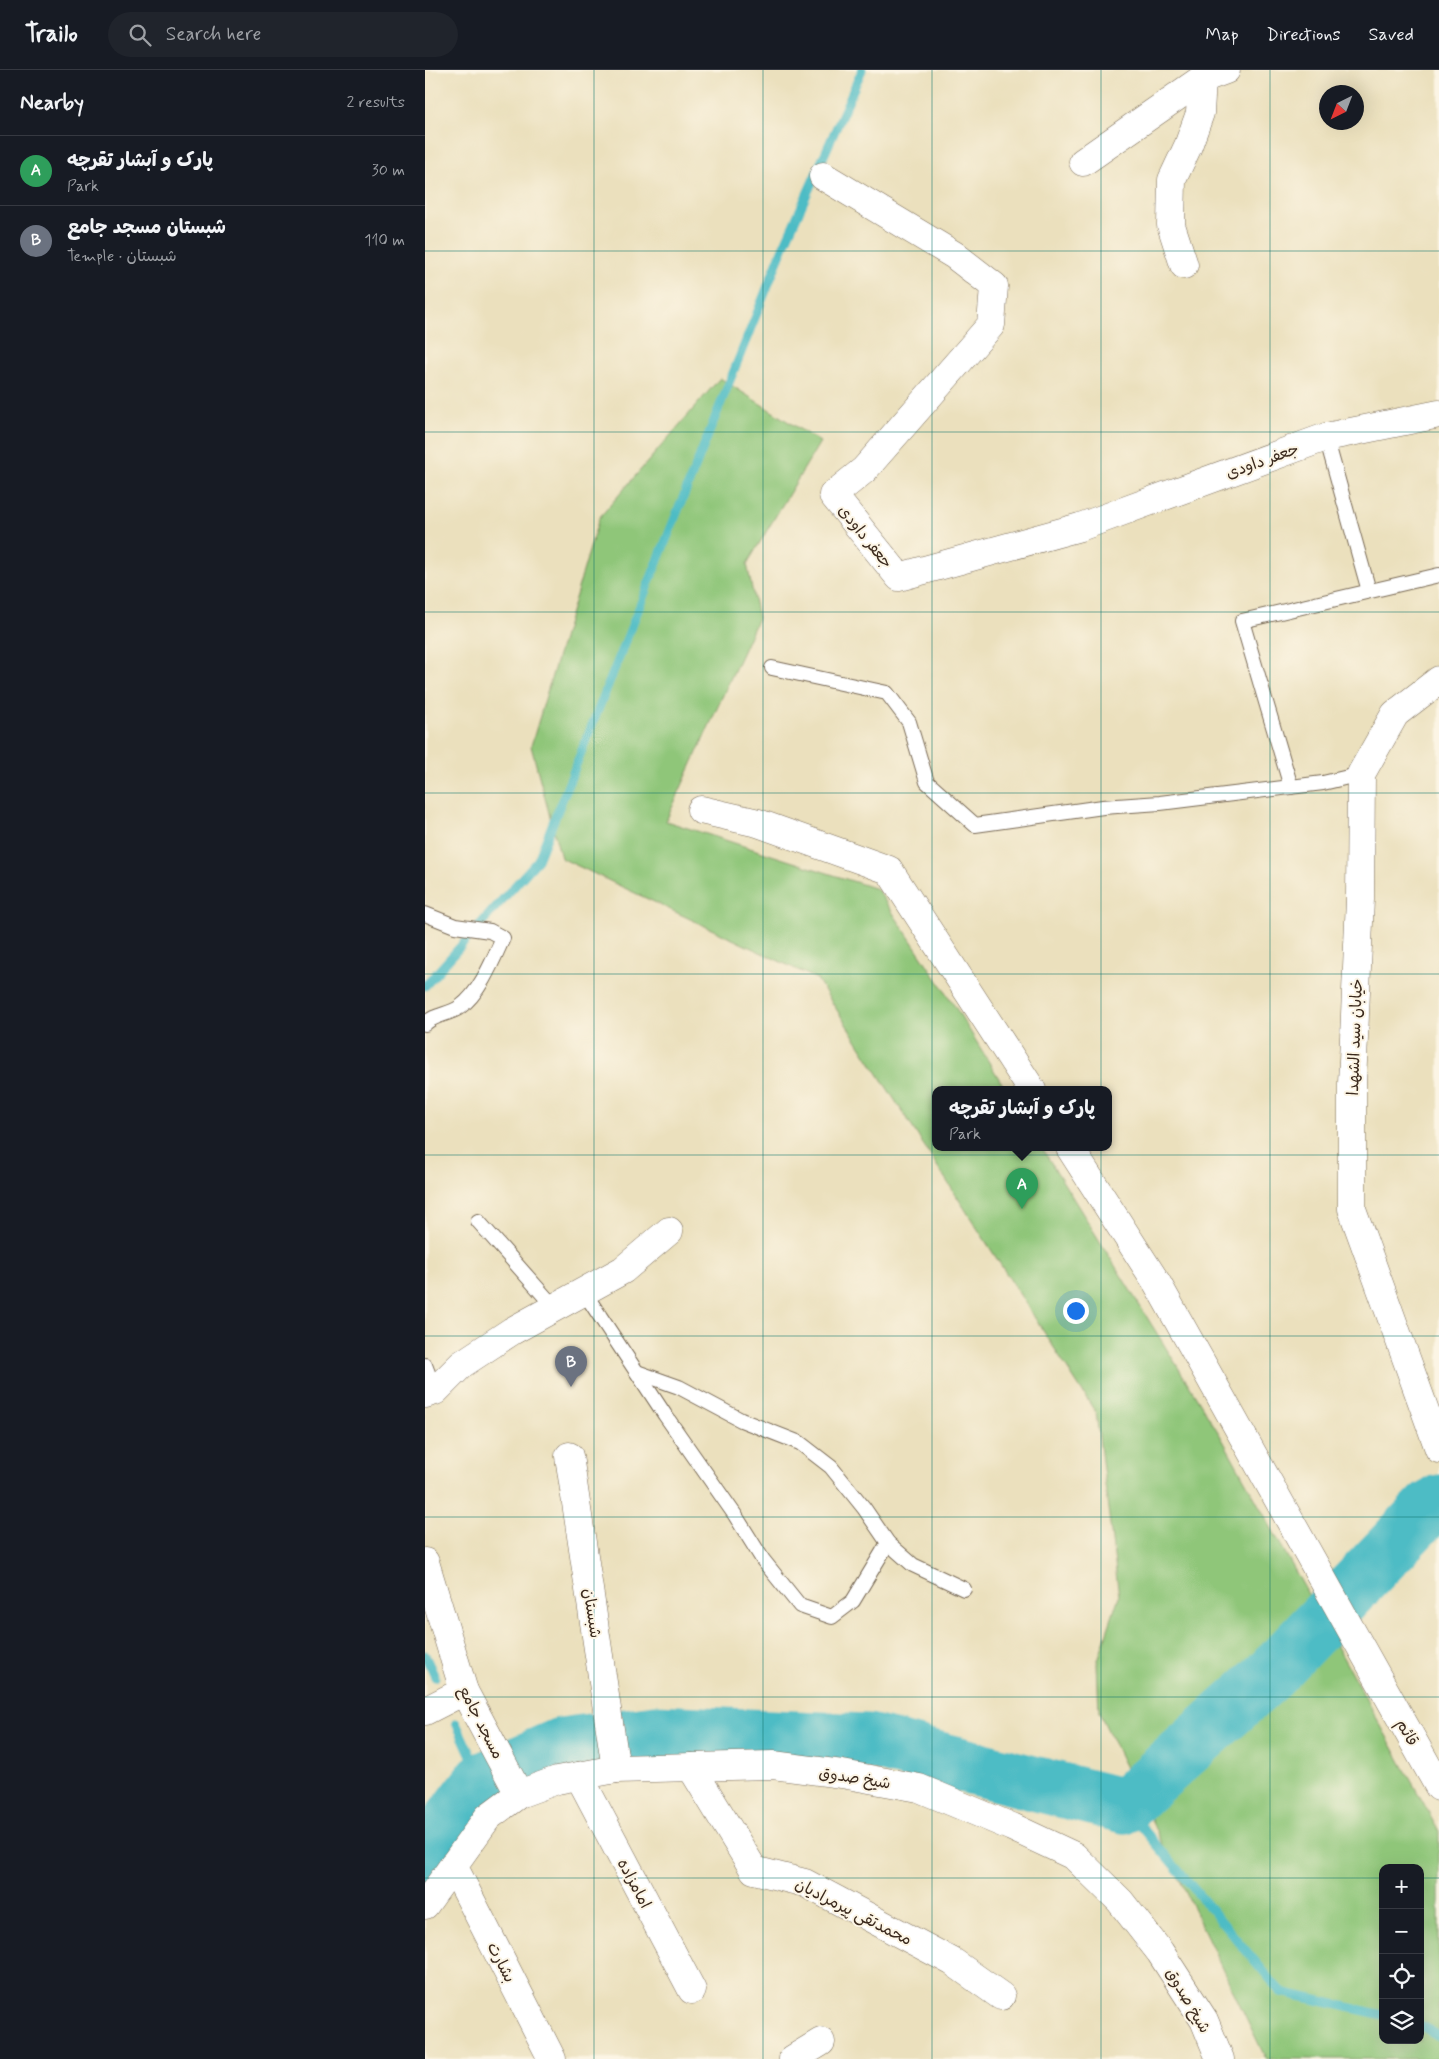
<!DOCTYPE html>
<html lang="en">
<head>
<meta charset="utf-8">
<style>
  :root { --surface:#171b24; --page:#20242c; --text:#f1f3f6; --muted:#9ea1a6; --line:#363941; --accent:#c8321e }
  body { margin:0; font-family:Mynerve,"Playpen Sans Arabic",sans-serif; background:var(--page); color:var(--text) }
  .controls { position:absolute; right:15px; bottom:15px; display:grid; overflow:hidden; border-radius:10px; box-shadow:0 5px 20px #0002 }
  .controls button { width:45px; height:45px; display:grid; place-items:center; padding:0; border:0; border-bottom:1px solid var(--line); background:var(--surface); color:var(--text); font:25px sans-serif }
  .compass { position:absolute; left:894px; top:15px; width:45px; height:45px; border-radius:50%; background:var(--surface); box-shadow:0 5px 20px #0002; rotate:222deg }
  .you { position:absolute; left:650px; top:1240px; width:18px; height:18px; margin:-12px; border:4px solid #fff; border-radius:50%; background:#1a73e8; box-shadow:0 0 0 8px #1a73e833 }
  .badge { display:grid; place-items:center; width:32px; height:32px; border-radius:50%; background:var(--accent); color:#fff; font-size:16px; font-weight:700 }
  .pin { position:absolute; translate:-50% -41px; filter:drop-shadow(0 1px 2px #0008) }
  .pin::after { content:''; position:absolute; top:26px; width:18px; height:15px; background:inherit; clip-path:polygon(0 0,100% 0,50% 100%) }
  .popup { position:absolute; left:507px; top:1016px; width:180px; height:65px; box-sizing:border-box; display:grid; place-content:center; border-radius:10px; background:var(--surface); filter:drop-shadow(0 1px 4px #0005); font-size:16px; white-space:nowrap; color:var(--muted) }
  .popup b { font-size:19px; color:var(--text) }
  .popup::after { content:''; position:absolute; left:50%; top:100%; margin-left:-10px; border:10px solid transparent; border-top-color:var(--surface) }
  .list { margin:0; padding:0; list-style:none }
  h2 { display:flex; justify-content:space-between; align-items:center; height:65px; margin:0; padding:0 20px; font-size:21px }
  h2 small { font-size:16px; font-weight:400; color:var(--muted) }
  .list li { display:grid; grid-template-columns:32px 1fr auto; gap:15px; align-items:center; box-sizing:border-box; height:70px; padding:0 20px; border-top:1px solid var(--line) }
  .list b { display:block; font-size:19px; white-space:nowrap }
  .list p { margin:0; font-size:16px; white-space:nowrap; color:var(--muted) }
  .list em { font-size:16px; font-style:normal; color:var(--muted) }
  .icon { flex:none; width:28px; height:28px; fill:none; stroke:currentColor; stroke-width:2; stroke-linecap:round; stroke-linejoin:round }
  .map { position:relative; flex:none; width:1014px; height:1989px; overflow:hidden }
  header { display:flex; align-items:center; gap:30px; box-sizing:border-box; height:70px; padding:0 25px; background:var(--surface); border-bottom:1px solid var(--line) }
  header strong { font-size:24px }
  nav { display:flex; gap:28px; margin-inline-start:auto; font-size:18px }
  .search { width:350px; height:45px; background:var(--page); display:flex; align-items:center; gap:12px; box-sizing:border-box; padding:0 18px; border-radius:28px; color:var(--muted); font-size:19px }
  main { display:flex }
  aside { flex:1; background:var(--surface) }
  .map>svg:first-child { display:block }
  .green { fill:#8fc679; stroke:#65784c; fill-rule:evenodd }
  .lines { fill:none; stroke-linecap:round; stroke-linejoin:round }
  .stream { stroke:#4ebcc5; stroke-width:9 }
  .river { stroke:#4ebcc5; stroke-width:55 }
  .service-casing { stroke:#796a56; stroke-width:16 }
  .minor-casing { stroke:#796a56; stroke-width:29 }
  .tertiary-casing { stroke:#796a56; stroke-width:29 }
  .secondary-casing { stroke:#796a56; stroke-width:29 }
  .service { stroke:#fff; stroke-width:14 }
  .minor { stroke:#fff; stroke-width:28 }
  .tertiary { stroke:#fff; stroke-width:28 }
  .secondary { stroke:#fff; stroke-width:28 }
  .grid { fill:none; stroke:#0f766e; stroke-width:1; stroke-opacity:0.55 }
  .labels { text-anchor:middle; stroke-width:4; stroke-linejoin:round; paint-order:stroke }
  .street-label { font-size:16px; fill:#3b2a1e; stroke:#fcf5e5 }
</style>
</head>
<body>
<header>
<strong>Trailo</strong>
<div class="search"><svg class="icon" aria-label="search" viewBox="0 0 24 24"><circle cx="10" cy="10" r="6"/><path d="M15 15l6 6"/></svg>Search here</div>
<nav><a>Map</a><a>Directions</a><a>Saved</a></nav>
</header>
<main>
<aside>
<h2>Nearby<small>2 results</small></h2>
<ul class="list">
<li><span class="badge" style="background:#2e9e5b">A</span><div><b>پارک و آبشار تقرچه</b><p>Park</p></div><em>30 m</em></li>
<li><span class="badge" style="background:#6b7280">B</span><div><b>شبستان مسجد جامع</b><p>Temple · شبستان</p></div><em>110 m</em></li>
</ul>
</aside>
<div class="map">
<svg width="1014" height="1989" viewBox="0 0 1014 1989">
  <rect width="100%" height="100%" fill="#fcf5e5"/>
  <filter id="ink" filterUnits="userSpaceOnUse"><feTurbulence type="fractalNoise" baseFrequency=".02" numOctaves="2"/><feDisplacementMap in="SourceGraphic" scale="10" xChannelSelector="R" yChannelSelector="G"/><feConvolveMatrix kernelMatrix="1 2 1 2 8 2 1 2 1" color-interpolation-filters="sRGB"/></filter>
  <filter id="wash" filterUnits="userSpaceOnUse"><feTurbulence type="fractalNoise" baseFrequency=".0096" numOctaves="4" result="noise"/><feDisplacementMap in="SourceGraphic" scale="20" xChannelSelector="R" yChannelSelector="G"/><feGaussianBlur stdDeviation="1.12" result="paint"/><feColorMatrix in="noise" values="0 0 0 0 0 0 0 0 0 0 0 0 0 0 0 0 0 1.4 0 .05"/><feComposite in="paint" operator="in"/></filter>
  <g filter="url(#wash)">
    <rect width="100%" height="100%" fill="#ebe0bd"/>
    <path class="green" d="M295,308L395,372L322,494L333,548L241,751L452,819L529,935L581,1020H511V1078H617L795,1365L1014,1761V1989H841L674,1642L672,1593L694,1526L671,1343L392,909L136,788L106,676L174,448ZM958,1798H995V1970H958Z"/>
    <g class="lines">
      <g class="stream">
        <path d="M0,916L113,790L358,178L437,0"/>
        <path d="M0,1585L10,1607"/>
        <path d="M31,1653L57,1710"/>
        <path d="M699,1736L856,1922L958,1945"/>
        <path d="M995,1955L1014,1966"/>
      </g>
      <path class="river" d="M0,1785L57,1710L136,1675L231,1662L443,1671L699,1736L846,1604L1005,1437L1014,1432"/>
    </g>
  </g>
  <g filter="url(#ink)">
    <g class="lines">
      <g class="service-casing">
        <g id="service">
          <path d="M901,367L944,521"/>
          <path d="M347,598L462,623L484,652L502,712L550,755L678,737L735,733L898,713L936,704"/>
          <path d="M866,717L817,551L1014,505"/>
          <path d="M0,844L30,856L65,861L78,868C68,890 55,923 35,937C24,945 9,944 0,954"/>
          <path d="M53,1151L130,1238"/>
          <path d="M159,1222L240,1345L310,1445L338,1490L375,1536L407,1547L428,1531L463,1473"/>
          <path d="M0,1295L10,1321"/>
          <path d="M212,1302L254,1317L316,1350L375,1373L406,1397L439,1438L463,1473L488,1495L539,1519"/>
        </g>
      </g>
      <g class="minor-casing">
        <g id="minor">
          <path d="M658,92L777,9L801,0"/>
          <path d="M398,106L529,185L569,216L566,255L439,400L408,425L474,507L655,457L901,367L1014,344"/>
          <path d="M759,195L746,155L747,110L763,76L775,43L777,9"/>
          <path d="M276,740L333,753L464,800L607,1020"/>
          <path d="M645,1078L732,1213L1014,1717"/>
          <path d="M0,1324L10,1321L37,1294L87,1261L198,1200L244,1161"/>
          <path d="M144,1386L191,1699"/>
          <path d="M0,1492L39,1621L94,1724"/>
          <path d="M0,1641L39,1621"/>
          <path d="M266,1697L329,1800L380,1813L528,1892L576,1926"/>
          <path d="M154,1706L267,1920"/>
          <path d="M28,1795L127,1989"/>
          <path d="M368,1989L396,1972"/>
        </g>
      </g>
      <g class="tertiary-casing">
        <path id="tertiary" d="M1014,610L970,644L936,704L935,829L927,1014V1139L1014,1379"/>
      </g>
      <g class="secondary-casing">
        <path id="secondary" d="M0,1835L63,1747L94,1724L132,1710L191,1699L348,1695L417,1704L494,1718L587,1757L649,1786L695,1831L735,1882L779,1950L795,1989"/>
      </g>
      <use href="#service" class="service"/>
      <use href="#minor" class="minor"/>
      <use href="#tertiary" class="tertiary"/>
      <use href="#secondary" class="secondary"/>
    </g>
  </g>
  <path class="grid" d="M169,0V1989M338,0V1989M507,0V1989M676,0V1989M845,0V1989M0,181H1014M0,362H1014M0,542H1014M0,723H1014M0,904H1014M0,1085H1014M0,1266H1014M0,1447H1014M0,1627H1014M0,1808H958M995,1808H1014"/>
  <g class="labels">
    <g class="street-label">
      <text transform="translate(837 390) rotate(-20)" y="6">جعفر داودی</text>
      <text transform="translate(441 466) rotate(51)" y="6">جعفر داودی</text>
      <text transform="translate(929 967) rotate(-88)" y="6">خیابان سید الشهدا</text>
      <text transform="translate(168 1543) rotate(81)" y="6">شبستان</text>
      <text transform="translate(57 1652) rotate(63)" y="6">مسجد جامع</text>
      <text transform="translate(983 1662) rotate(61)" y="6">قائم</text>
      <text transform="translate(430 1707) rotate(9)" y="6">شیخ صدوق</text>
      <text transform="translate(210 1813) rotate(62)" y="6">امامزاده</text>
      <text transform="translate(429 1841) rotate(27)" y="6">محمدتقی پیرمرادیان</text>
      <text transform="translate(77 1892) rotate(63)" y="6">بشارت</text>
      <text transform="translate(764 1930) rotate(60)" y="6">شیخ صدوق</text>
    </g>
  </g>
</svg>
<div class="controls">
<button>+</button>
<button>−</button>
<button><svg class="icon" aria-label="locate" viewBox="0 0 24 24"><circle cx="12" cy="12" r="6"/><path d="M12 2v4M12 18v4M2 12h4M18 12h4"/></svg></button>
<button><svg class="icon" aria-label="layers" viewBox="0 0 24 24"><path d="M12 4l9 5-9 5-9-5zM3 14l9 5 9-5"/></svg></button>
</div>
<svg class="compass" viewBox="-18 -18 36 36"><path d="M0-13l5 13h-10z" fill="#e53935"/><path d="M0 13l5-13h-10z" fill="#9ea1a6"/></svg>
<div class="you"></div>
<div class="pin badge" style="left:597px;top:1139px;background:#2e9e5b">A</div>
<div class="popup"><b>پارک و آبشار تقرچه</b>Park</div>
<div class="pin badge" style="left:146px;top:1317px;background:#6b7280">B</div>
</div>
</main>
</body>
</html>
